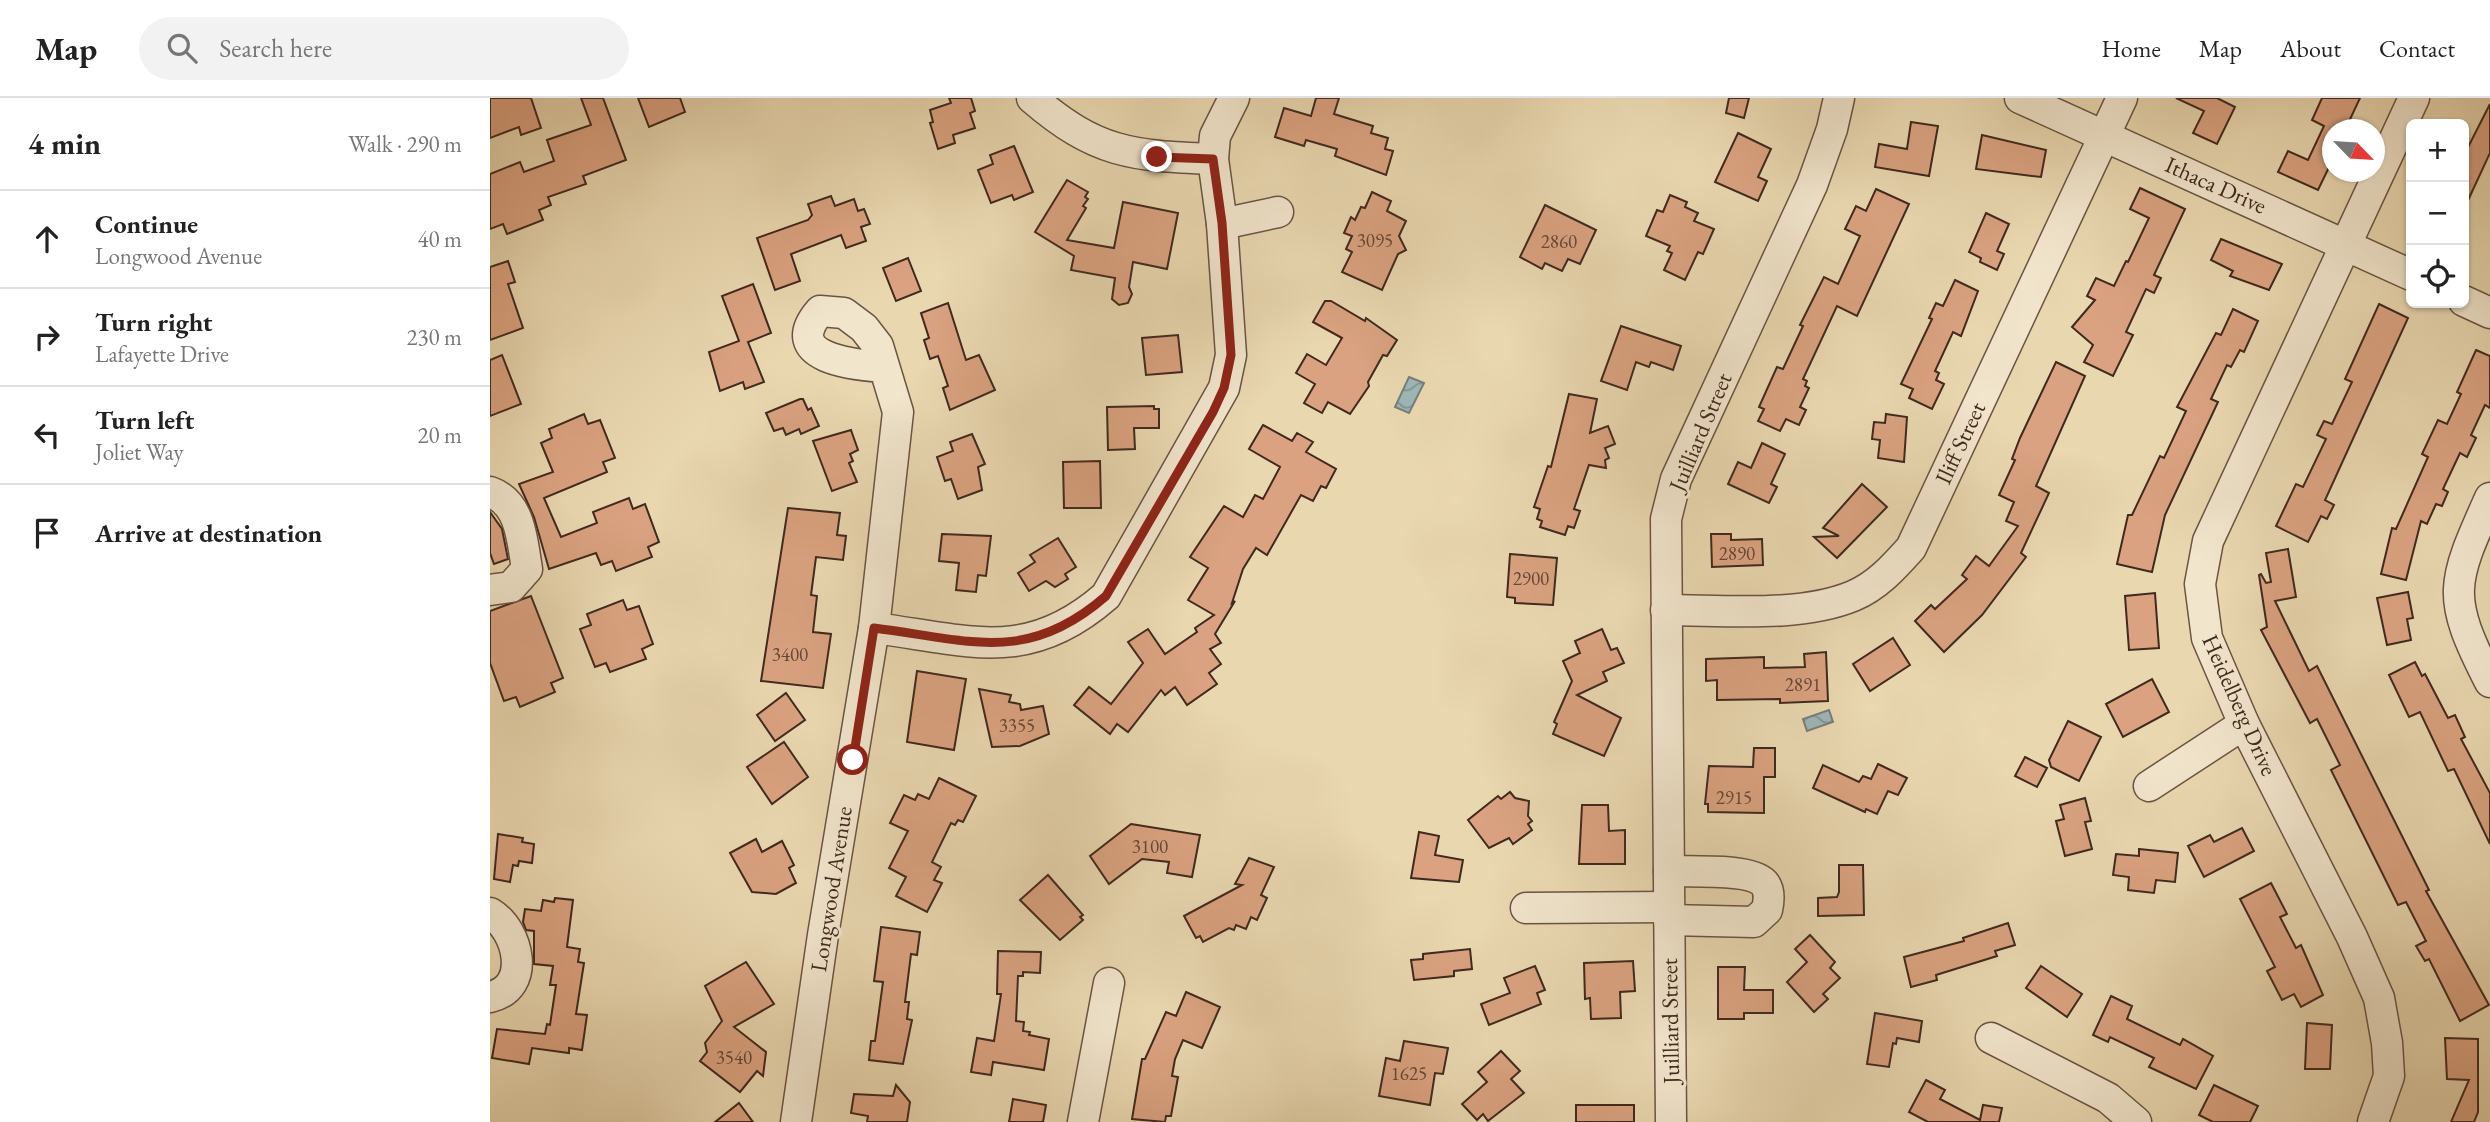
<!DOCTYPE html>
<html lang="en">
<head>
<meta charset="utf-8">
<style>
  :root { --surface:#fff; --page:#f2f2f2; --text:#222; --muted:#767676; --line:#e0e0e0 }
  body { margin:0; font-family:"EB Garamond",serif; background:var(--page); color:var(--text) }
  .controls { position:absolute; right:21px; top:21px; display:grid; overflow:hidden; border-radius:10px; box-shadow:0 2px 5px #0004 }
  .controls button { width:63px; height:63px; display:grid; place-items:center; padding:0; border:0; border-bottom:2px solid var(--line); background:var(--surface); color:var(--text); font:35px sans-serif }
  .compass { position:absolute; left:1832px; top:21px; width:63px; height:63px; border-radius:50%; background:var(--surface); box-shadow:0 2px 5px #0004; rotate:115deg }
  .stop { position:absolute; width:21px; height:21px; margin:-16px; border:5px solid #8f2418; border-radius:50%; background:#fff }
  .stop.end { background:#8f2418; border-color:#fff; box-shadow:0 2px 7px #0008 }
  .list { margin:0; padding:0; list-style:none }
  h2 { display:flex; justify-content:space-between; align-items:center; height:91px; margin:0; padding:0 28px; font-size:30px }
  h2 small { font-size:23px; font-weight:400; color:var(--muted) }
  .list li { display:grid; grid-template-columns:46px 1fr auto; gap:21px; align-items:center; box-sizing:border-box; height:98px; padding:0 28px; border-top:2px solid var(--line) }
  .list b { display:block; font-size:26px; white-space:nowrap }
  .list p { margin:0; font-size:23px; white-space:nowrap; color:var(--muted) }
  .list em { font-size:23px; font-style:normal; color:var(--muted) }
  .icon { flex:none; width:38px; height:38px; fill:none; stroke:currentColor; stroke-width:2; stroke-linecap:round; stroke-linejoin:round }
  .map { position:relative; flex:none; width:2000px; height:1024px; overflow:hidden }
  header { display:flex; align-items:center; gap:42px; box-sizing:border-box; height:98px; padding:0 35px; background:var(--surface); border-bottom:2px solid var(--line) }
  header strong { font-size:33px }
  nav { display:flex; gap:38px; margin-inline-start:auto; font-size:24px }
  .search { width:490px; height:63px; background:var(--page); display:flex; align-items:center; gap:18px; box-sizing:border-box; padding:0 24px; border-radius:38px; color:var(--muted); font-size:26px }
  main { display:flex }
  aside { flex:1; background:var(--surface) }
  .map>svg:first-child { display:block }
  .water { fill:url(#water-waves); stroke:#787e7a; stroke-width:2 }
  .building { fill:#daa280; stroke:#40291e; stroke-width:2 }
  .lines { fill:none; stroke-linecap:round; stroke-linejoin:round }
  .minor-casing { stroke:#6a5442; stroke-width:33 }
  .minor { stroke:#f1e5cc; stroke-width:30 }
  .route { stroke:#8f2418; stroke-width:9 }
  .labels { text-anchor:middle; stroke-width:6; stroke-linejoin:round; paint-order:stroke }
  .number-label { font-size:19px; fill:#664736 }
  .street-label { font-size:23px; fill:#40291e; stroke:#f1e5cc }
</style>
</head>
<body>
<header>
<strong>Map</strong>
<div class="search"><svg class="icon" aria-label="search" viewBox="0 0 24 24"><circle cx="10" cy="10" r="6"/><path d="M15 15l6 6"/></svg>Search here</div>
<nav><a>Home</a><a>Map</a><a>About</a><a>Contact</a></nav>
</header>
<main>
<aside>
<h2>4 min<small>Walk · 290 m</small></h2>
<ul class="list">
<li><svg class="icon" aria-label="ahead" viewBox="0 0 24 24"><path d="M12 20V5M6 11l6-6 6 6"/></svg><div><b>Continue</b><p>Longwood Avenue</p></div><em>40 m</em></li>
<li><svg class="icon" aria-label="right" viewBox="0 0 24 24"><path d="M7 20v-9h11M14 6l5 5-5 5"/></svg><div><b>Turn right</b><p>Lafayette Drive</p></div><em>230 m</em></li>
<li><svg class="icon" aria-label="left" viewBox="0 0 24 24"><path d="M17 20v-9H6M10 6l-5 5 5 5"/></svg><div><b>Turn left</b><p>Joliet Way</p></div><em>20 m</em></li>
<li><svg class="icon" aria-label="arrive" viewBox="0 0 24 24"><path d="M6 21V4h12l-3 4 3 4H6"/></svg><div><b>Arrive at destination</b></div></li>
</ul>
</aside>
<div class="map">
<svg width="2000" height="1024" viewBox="0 0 2000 1024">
  <defs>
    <pattern id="water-waves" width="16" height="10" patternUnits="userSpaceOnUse" patternTransform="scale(1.75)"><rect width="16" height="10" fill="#9db7b7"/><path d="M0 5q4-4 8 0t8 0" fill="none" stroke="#819594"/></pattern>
  </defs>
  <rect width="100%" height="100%" fill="#e9d7b0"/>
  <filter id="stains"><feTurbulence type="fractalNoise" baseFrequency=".00286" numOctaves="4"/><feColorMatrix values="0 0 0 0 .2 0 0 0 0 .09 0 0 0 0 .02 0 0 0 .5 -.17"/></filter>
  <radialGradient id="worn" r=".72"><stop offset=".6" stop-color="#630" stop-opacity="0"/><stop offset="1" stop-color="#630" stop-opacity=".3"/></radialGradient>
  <g class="water">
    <path d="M919,279L934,285L919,315L905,309Z"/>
    <path d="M1339,612L1343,624L1317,633L1313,621Z"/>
  </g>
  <g class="building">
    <path d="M0,0H41L51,30L31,37L29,29L0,40Z"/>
    <path d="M91,0H113L136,62L93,78L96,86L58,99L61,107L49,112L53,122L17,136L13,126L0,131V76L30,64L34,74L64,63L57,42L101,27Z"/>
    <path d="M148,0H190L195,14L159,29Z"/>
    <path d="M459,0H481L485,13L480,15L485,30L463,37L465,45L448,51L440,25L443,24L440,12L461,5Z"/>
    <path d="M826,0H849L844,16L883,28L881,35L898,40L895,51L903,53L896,77L845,58L847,51L816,42L814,48L785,39L794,10L821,18Z"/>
    <path d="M1239,0H1259L1254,20L1236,15Z"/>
    <path d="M1686,0H1727L1745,9L1727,46L1703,35L1714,13Z"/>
    <path d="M1832,0H1870L1855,32H1843V61L1828,92L1788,74L1798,53L1818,62L1834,28L1822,22Z"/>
    <path d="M2000,6V55L1974,111V57Z"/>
    <path d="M1421,24L1448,28L1439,78L1385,69L1389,46L1417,51Z"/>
    <path d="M1248,35L1281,51L1268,79L1277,83L1268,103L1225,84Z"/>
    <path d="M1492,37L1556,52L1551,79L1486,71Z"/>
    <path d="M524,48L543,94L524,102L522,97L501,105L488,72L503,66L500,57Z"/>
    <path d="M577,82L598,94L595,99L598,101L593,108L596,110L577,142L624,150L633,104L688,115L677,171L643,164L639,189L642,196L638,205L629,207L622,201L625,180L581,172L584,158L545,134Z"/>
    <path d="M1650,90L1695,111L1664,177L1671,180L1664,195L1656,191L1636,234L1643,237L1623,278L1594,264L1603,247L1582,229L1605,202L1597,198L1606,180L1624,188L1636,163L1638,164L1659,120L1640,111Z"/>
    <path d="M1386,91L1419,106L1367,218L1347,208L1313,281L1317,283L1315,288L1319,290L1310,309L1316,312L1309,327L1296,321L1290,333L1268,323L1274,311L1269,309L1287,269L1293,271L1313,228L1310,227L1334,179L1348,186L1370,138L1355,131L1366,108L1376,113Z"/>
    <path d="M882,94L901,103L897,113L916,123L909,138L916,152L908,156L892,192L852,174L862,154L856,151L862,138L854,135L861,119L865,122L871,109L875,110Z"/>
    <path d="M1180,97L1197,104L1195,109L1208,115L1204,123L1224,131L1213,156L1208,154L1195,182L1174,172L1182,155L1177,153L1180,148L1156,138L1167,112L1173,114Z"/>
    <path d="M341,98L345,108L364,101L368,113L374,111L380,126L371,129L376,143L356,150L351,137L301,156L310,183L285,192L267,140L318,122L322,117L318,106Z"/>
    <path d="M1055,107L1106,132L1090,166L1078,161L1072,173L1055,165L1052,171L1030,159Z"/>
    <path d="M1496,115L1519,126L1507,153L1514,156L1507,172L1490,164L1491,160L1479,154Z"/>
    <path d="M1731,141L1792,166L1779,192L1740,178L1743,173L1721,162Z"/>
    <path d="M418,160L431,193L406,203L393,170Z"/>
    <path d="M18,163L25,184L18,186L33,230L0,242V169Z"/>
    <path d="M1465,182L1488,193L1471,238L1463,234L1445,273L1449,275L1446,282L1454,286L1442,311L1419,300L1423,291L1411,286L1442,221L1439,220L1446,205L1453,208Z"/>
    <path d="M263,186L281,235L258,244L274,284L255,291L253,284L230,293L219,254L249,243L232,198Z"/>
    <path d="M835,203H841L875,223L876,220L907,242L897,258L893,257L878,284L879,288L860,316L838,304L832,315L814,305L825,286L806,275L817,256L836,267L852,240L823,224Z"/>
    <path d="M458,205L476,262L489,257L505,292L460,312L453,290L458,288L448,258L440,261L434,242L439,240L431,215Z"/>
    <path d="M1889,206L1918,220L1836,400L1835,402L1844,407L1837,421L1831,418L1818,444L1786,428L1806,386L1813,389L1836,341L1827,337L1834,323L1842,326L1862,284L1855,281Z"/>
    <path d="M1743,211L1768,223L1754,254L1750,252L1741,269L1737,267L1721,301L1728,304L1675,417L1662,474L1627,466L1638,417H1642L1670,358L1674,360L1696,313L1687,309L1726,235L1731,237Z"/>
    <path d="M1131,228L1191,248L1183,272L1161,264L1159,269L1146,264L1137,292L1111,283Z"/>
    <path d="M688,237L692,274L656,277L652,240Z"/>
    <path d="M1986,252L2000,258V310L1995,307L1981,337L1986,340L1977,359L1970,355L1953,391L1958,394L1952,408L1946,406L1937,426L1931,423L1916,482L1891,476L1902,430L1906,431L1938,359L1932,356L1948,322L1957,326L1971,296L1967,294Z"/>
    <path d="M12,257L31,306L0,318V262Z"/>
    <path d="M1566,264L1595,278L1546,388L1559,395L1531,455L1536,459L1492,517L1454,554L1425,523L1441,507L1445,511L1477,481L1472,477L1486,458L1499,468L1528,428L1516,423L1524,404L1509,397L1525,362L1522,361L1530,340Z"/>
    <path d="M1079,296L1107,301L1100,335L1118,328L1125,346L1115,350L1119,360L1115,362L1116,370L1099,367L1084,411L1090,413L1084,430L1078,428L1075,437L1050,429L1052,423L1047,421L1050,411L1044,409L1058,368L1061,369Z"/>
    <path d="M310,301H313L318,312L321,310L329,328L311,336L309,331L296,337L293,330L284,333L276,315Z"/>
    <path d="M664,308V311H669V330H644L645,351L618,352L617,309Z"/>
    <path d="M94,316L98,326L110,322L125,360L113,364L117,374L54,400L71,439L107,425L103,414L139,400L143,411L155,406L169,444L158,449L162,459L126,473L122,463L111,467L106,455L59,471L44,419L29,386L63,374L51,345L62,340L59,331Z"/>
    <path d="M1396,316L1417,319L1414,364L1388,360L1390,342L1382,341L1384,324L1395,325Z"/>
    <path d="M773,327L802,343L807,335L823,344L816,354L846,371L836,390L831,388L823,403L811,397L777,457L766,450L753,471L742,505L745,503L725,536L731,545L720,551L731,566L719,575L727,586L697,607L685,589L675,597L671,592L638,634L627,626L620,636L584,607L599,589L621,606L653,565L638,544L658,531L675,556L707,534L705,530L724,517L698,502L718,470L700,459L734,408L753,419L765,397L773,401L790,369L759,351Z"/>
    <path d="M361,332L368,352L360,356L363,363L359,365L367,384L342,393L323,343Z"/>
    <path d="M482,336L495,366L488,369L492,392L468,401L461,381L455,383L447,359L463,353L460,344Z"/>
    <path d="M1272,345L1295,356L1281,386L1287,389L1279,405L1238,386L1248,364L1261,370Z"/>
    <path d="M610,363L611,410H574L573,364Z"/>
    <path d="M1372,386L1397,409L1347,460L1324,439L1349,438L1333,430Z"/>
    <path d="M298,410L350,415L347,437L356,438L353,462L326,459L321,497L327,498L323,534L341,536L333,590L271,583Z"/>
    <path d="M0,414L12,431L18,461L4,466L0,455Z"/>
    <path d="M452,436L501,438L496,478L488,477L486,494L466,492L469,465L449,463Z"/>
    <path d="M1221,436H1241V442L1272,441L1273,467L1222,469Z"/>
    <path d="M568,440L586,469L575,476L578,481L565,489L556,483L539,493L528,475L545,464L540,457Z"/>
    <path d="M1798,451L1806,499L1785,503L1819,573L1827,568L1939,792L1936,793L1999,907L1970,923L1939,861L1935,863L1926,848L1936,843L1916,804L1908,807L1841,672L1850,667L1827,621L1820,625L1771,532L1777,529L1769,477L1771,476L1776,485L1781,484L1776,455Z"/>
    <path d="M1020,456L1067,460L1063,507L1025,505V500L1017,499Z"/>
    <path d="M1918,494L1923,520L1917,521L1921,542L1897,547L1887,500Z"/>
    <path d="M1665,495L1669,550L1639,552L1635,498Z"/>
    <path d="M41,498L73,580L61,585L65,594L30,609L26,599L14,603L0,565V513Z"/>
    <path d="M133,502L137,512L149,508L163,546L152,551L156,561L120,574L116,565L105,569L90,531L101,527L97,516Z"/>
    <path d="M1112,531L1121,552L1127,550L1134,565L1113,574L1117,583L1087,597L1131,620L1114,658L1063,636L1067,626L1064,624L1082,583L1073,563L1090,555L1085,543Z"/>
    <path d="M1403,540L1420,567L1380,593L1363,566Z"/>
    <path d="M1336,554L1338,603L1290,605V601L1227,602V582L1216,583V561L1274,559V570L1315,569L1314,556Z"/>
    <path d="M1925,564L1932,578L1935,576L1958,620L1965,617L1975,639L1971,641L2000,695V746L1964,671L1958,673L1930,614L1919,619L1899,577Z"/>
    <path d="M427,573L476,581L464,652L417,644Z"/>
    <path d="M1662,581L1679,614L1633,639L1616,606Z"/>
    <path d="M489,591L521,597L519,604L530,606L531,612L553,608L559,636L530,648L502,649Z"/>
    <path d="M296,595L315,622L285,643L267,617Z"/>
    <path d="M1578,623L1611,639L1589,683L1561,669L1559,662Z"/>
    <path d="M294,644L318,679L282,706L257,669Z"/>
    <path d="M1264,650H1285V679H1274V715L1218,714V706H1215L1219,668L1263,669Z"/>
    <path d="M1535,659L1557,670L1547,689L1525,678Z"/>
    <path d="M1388,666L1417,680L1408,697L1398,693L1387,716L1376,711L1375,714L1323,690L1333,667L1369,684L1373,678L1381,681Z"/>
    <path d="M449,680L486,698L473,724L468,722L465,727L461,725L442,764L451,769L444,782L452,785L437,814L406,798L416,779L399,770L418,733L400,725L414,697L425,702L428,696L439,701Z"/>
    <path d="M1020,694L1025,700L1039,703L1038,718L1042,723L1038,726L1042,732L1023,746L1019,740L999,750L978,722L1008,698L1011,701Z"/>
    <path d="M1595,700L1601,723L1595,724L1602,751L1575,758L1566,723L1574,721L1570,707Z"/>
    <path d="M1092,707H1118L1119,733L1135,732V766H1089Z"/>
    <path d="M641,726L710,737L702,779L677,775L679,764L652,761L619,786L600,758Z"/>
    <path d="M1752,730L1764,753L1714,779L1698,748L1720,737L1724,744Z"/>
    <path d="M929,734L949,738L945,757L973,762L969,784L921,780Z"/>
    <path d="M8,736L33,740L32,744L44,746L42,765L29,763L28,768L23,767L20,784L4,781Z"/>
    <path d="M266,741L272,754L292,743L304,767L299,770L306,785L286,796L262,794L240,755Z"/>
    <path d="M1649,751L1688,755L1685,784L1666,782L1664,795L1638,792L1639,779L1623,777L1626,756L1649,758Z"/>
    <path d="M759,760L784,769L771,797L777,800L767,822L761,819L756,831L746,827L744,832L739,830L713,844L710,838L706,840L694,818L752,787L745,786Z"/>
    <path d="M1349,767H1373L1374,817L1328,818V800L1347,799L1349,794Z"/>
    <path d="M558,777L593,817L590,819L593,822L570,842L530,802Z"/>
    <path d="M1781,785L1797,816L1790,819L1806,850L1811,847L1833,897L1811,909L1804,896L1792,902L1777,873L1785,869L1750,801Z"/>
    <path d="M65,800L83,802L77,849L90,851L88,864L94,865L86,916L97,917L92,952L79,950V955L42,950L39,966L2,960L7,931L55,936L57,926L60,927L66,887H60L63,868L44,866V833L36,832L33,824L35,811L51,813L53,802L64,804Z"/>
    <path d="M1518,825L1525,847L1505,853L1507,858L1446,877L1447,882L1421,889L1414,859L1474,843L1473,840Z"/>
    <path d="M391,829L430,834L427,857L421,856L415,904H419L417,921L422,922L413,966L379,962L381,943H385L393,884L384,883Z"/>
    <path d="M1320,837L1345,864L1340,870L1350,880L1333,896L1338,901L1324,914L1297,884L1317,864L1305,851Z"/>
    <path d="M980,851L982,871L964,873V878L924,882L921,862L933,861V856Z"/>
    <path d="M508,853L551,854L550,875L533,874V878H528L526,923L534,924L533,933L540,934L539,937L559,941L554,972L503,964L501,977L481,974L487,940L504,943L511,896H507Z"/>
    <path d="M1143,863L1145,893L1130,894L1131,920L1101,921L1100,900L1095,901L1094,865Z"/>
    <path d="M256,864L284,906L244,929L276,954L273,978L267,973L250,994L210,963L217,954L215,945L232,923L215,888Z"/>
    <path d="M1045,868L1055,892L1047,895L1051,906L999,927L991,906L1020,895L1014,880Z"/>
    <path d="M1551,868L1592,896L1577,919L1536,890Z"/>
    <path d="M1228,869H1255L1254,892H1283V915H1254V921H1228Z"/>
    <path d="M696,894L730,909L712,950L693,942L685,961L682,978L688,979L681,1018H676L675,1024L642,1021L652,961H655L676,914L686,918Z"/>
    <path d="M1621,898L1642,908L1637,921L1690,947L1693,941L1723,958L1706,991L1659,969L1664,960L1620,939L1618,944L1603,937Z"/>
    <path d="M1385,915L1432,923L1429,944L1407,940L1406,946L1403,945L1399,969L1377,966Z"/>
    <path d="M1817,925L1842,927L1840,971H1815Z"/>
    <path d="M1955,940L1988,941V1014L1984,1024H1961L1979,982L1957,981Z"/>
    <path d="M914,943L958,950L953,976L945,975L940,1007L889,998L896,960L910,963Z"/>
    <path d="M1011,953L1030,973L1021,981L1034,995L998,1023L993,1016L987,1022L972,1006L997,984L988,974Z"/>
    <path d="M1436,982L1455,992L1450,1001L1490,1022L1493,1007L1512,1010L1509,1024H1438L1419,1014Z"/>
    <path d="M406,987L420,1004L417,1024H377L378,1018L361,1015L364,996L403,998Z"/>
    <path d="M1724,987L1768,1008L1760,1024H1723L1709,1017Z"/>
    <path d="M523,1001L556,1007L553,1024H519Z"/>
    <path d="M249,1005L263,1024H225Z"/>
    <rect x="1086" y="1007" width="58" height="17"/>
  </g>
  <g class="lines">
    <g class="minor-casing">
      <g id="minor">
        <path d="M542,0C606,55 641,58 723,61"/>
        <path d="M1530,0L1921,177"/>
        <path d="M732,126L788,114"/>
        <path d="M1974,203L2000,215"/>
        <path d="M0,394C31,405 32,442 37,471L21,489L0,492"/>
        <path d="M2000,400C1961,487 1956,498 2000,584"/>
        <path d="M1176,512C1234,512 1310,520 1363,498C1387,488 1404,469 1421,450L1632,0"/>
        <path d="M384,530C479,542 537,567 616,498L734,290L741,257L732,126L723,61L725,38L744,0"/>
        <path d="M1659,688L1754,626"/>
        <path d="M1036,810L1178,809"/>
        <path d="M0,815C29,832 42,890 0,899"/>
        <path d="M1179,822L1264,824L1277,812C1279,803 1280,792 1274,785C1260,770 1201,774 1179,773"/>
        <path d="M1501,940L1618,1000L1646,1024"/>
        <path d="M306,1024L333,837L384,530L408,314L388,248L374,230L354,215L330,213C289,260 364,267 394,269"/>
        <path d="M593,1024L619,885"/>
        <path d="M1181,1024L1176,421L1186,381L1322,87L1342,31L1349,0"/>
        <path d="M1883,1024L1899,978L1897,945L1889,900L1862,839L1754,626L1717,540L1710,486L1718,443L1924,0"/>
      </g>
    </g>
    <use href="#minor" class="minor"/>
  </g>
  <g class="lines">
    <path class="route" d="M363,662L384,530C479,542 537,567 616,498L723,314L734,290L741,257L732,125L723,61L667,59"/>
  </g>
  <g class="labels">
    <g class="number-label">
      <text x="885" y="149">3095</text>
      <text x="1069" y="150">2860</text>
      <text x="1247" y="462">2890</text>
      <text x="1041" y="487">2900</text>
      <text x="300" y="563">3400</text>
      <text x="1313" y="593">2891</text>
      <text x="527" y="634">3355</text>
      <text x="1244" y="706">2915</text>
      <text x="660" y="755">3100</text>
      <text x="244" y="966">3540</text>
      <text x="919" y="982">1625</text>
    </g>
    <g class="street-label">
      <text transform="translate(1726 87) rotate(24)" y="8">Ithaca Drive</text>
      <text transform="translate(1210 334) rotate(-67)" y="8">Juilliard Street</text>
      <text transform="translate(1470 345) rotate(-65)" y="8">Iliff Street</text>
      <text transform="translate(1750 607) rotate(66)" y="8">Heidelberg Drive</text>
      <text transform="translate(341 791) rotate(-81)" y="8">Longwood Avenue</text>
      <text transform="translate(1180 923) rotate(-91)" y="8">Juilliard Street</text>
    </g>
  </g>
  <rect width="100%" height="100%" filter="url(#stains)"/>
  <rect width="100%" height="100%" fill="url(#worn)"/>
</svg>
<div class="controls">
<button>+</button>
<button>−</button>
<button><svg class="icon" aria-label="locate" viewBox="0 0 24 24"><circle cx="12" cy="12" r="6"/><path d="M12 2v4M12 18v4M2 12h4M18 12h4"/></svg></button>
</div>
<svg class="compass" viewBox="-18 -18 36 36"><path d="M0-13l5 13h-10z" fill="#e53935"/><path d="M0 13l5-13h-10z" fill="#767676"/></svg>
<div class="stop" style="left:363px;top:662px"></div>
<div class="stop end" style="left:667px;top:59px"></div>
</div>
</main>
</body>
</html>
